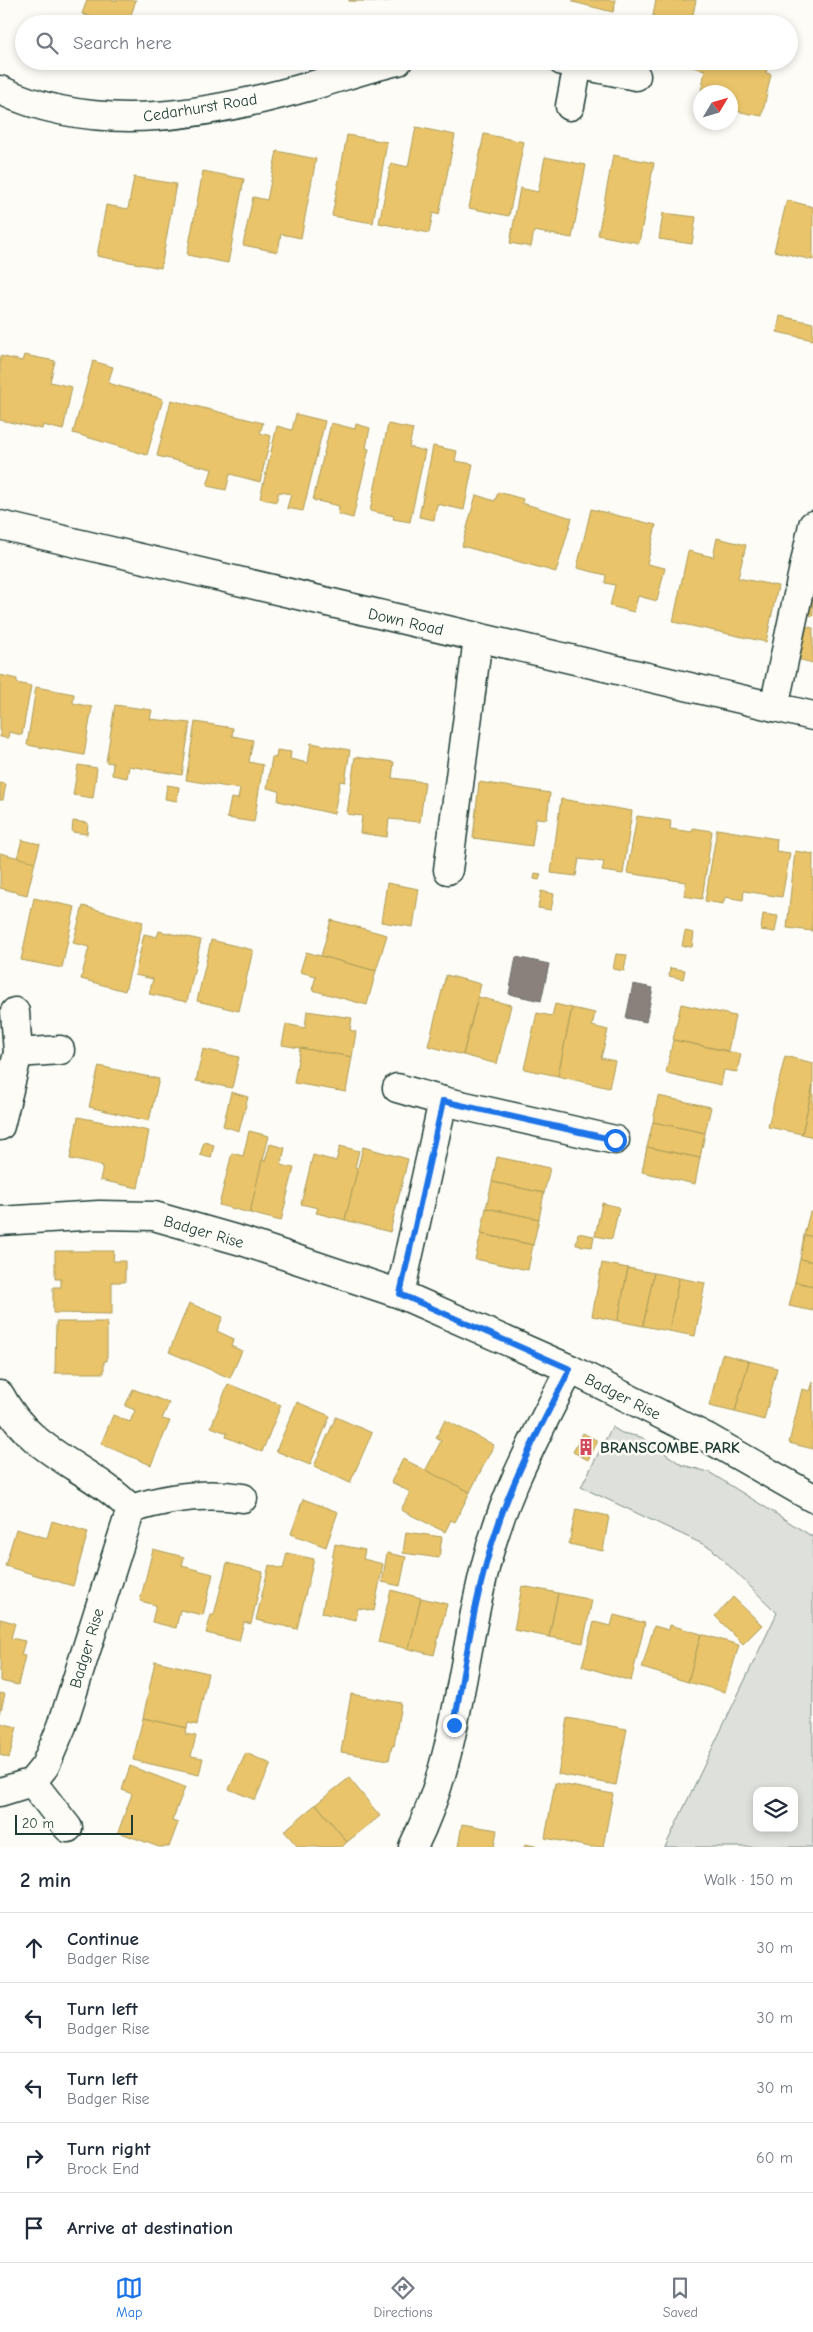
<!DOCTYPE html>
<html lang="en">
<head>
<meta charset="utf-8">
<style>
  :root { --surface:#fff; --page:#f2f2f3; --text:#1f2937; --muted:#747a83; --line:#e0e1e3; --accent:#1a73e8 }
  body { margin:0; font-family:"Comic Neue",sans-serif; background:var(--page); color:var(--text) }
  .controls { position:absolute; right:15px; bottom:15px; display:grid; overflow:hidden; border-radius:10px; box-shadow:0 2px 8px #0003 }
  .controls button { width:45px; height:45px; display:grid; place-items:center; padding:0; border:0; border-bottom:1px solid var(--line); background:var(--surface); color:var(--text); font:25px sans-serif }
  .compass { position:absolute; left:693px; top:85px; width:45px; height:45px; border-radius:50%; background:var(--surface); box-shadow:0 2px 8px #0003; rotate:52deg }
  .scale { position:absolute; left:15px; bottom:12px; width:118px; box-sizing:border-box; padding-left:5px; border:2px solid #1f3d34; border-top:0; font-size:14px; line-height:18px; white-space:nowrap; color:#1f3d34; -webkit-text-stroke:4px #fdfcf7; paint-order:stroke }
  .stop { position:absolute; width:15px; height:15px; margin:-11px; border:4px solid #1a73e8; border-radius:50%; background:#fff }
  .stop.end { background:#1a73e8; border-color:#fff; box-shadow:0 1px 5px #0008 }
  .list { margin:0; padding:0; list-style:none }
  h2 { display:flex; justify-content:space-between; align-items:center; height:65px; margin:0; padding:0 20px; font-size:21px }
  h2 small { font-size:16px; font-weight:400; color:var(--muted) }
  .list li { display:grid; grid-template-columns:32px 1fr auto; gap:15px; align-items:center; box-sizing:border-box; height:70px; padding:0 20px; border-top:1px solid var(--line) }
  .list b { display:block; font-size:19px; white-space:nowrap }
  .list p { margin:0; font-size:16px; white-space:nowrap; color:var(--muted) }
  .list em { font-size:16px; font-style:normal; color:var(--muted) }
  .icon { flex:none; width:28px; height:28px; fill:none; stroke:currentColor; stroke-width:2; stroke-linecap:round; stroke-linejoin:round }
  .map { position:relative; flex:none; width:813px; height:1847px; overflow:hidden }
  .search { position:absolute; background:var(--surface); box-shadow:0 2px 8px #0003; left:15px; right:15px; top:15px; height:55px; display:flex; align-items:center; gap:12px; box-sizing:border-box; padding:0 18px; border-radius:28px; color:var(--muted); font-size:19px }
  .sheet { height:415px; background:var(--surface) }
  nav { display:flex; justify-content:space-around; align-items:center; box-sizing:border-box; height:70px; border-top:1px solid var(--line); background:var(--surface); font-size:14px; color:var(--muted) }
  nav a { display:grid; justify-items:center; gap:2px }
  nav .on { color:var(--accent) }
  .map>svg:first-child { display:block }
  .green { fill:#dde0db; stroke:#7e8e88; fill-rule:evenodd }
  .homes { fill:#e9c46a; stroke:#ac9c5a }
  .industry { fill:#8a817c; stroke:#6a6d66 }
  .lines { fill:none; stroke-linecap:round; stroke-linejoin:round }
  .minor-casing { stroke:#1f3d34; stroke-width:31 }
  .minor { stroke:#fdfcf7; stroke-width:28 }
  .route { stroke:#1a73e8; stroke-width:6 }
  .labels { text-anchor:middle; stroke-width:5; stroke-linejoin:round; paint-order:stroke }
  .street-label { font-size:16px; fill:#1f3d34; stroke:#fdfcf7 }
  .poi-label { font-size:16px; font-weight:bold; fill:#1f3d34; stroke:#fdfcf7; text-anchor:start }
</style>
</head>
<body>
<div class="map">
<svg width="813" height="1847" viewBox="0 0 813 1847">
  <rect width="100%" height="100%" fill="#fdfcf7"/>
  <filter id="ink" filterUnits="userSpaceOnUse"><feTurbulence type="fractalNoise" baseFrequency=".02" numOctaves="2"/><feDisplacementMap in="SourceGraphic" scale="10" xChannelSelector="R" yChannelSelector="G"/><feConvolveMatrix kernelMatrix="1 2 1 2 8 2 1 2 1" color-interpolation-filters="sRGB"/></filter>
  <g filter="url(#ink)">
    <path class="green" d="M612,1427L622,1433L641,1437L682,1465L709,1472L813,1537V1847H665L777,1613L711,1548L581,1487ZM757,1791H794V1828H757Z"/>
    <g class="homes">
      <path d="M87,0H136L128,24H111L82,14Z"/>
      <rect x="349" y="0" width="41" height="1"/>
      <path d="M573,0H616L613,12L573,2Z"/>
      <path d="M656,0H696L691,24H663L652,21Z"/>
      <path d="M150,19L167,23V24H149Z"/>
      <path d="M689,61H768L766,73L771,74L762,116L730,110V92H701L705,70L688,66Z"/>
      <path d="M416,127L455,135L439,215L433,213L429,233L379,223L391,163L408,167Z"/>
      <path d="M484,134L524,142L509,216L469,208Z"/>
      <path d="M347,135L387,142L373,223L332,216Z"/>
      <path d="M277,151L316,159L301,238L281,234L278,252L243,245L253,197L267,200Z"/>
      <path d="M613,155L654,163L639,243L598,235Z"/>
      <path d="M545,157L586,165L572,238L534,231L531,247L510,243L520,188L538,192Z"/>
      <path d="M203,171L244,179L228,263L187,255Z"/>
      <path d="M134,177L176,184L161,268L97,256L106,205L128,209Z"/>
      <path d="M787,200L813,207V260L774,251Z"/>
      <path d="M663,213L696,217L692,244L659,239Z"/>
      <path d="M780,316L813,323V340L777,332Z"/>
      <path d="M24,355L55,361L50,382L72,387L63,430L43,425L42,429L0,420V356L22,361Z"/>
      <path d="M93,361L113,367L108,383L163,399L147,455L73,433Z"/>
      <path d="M171,400L263,423L260,433L271,436L260,482L230,474L226,490L207,486L212,469L157,456Z"/>
      <path d="M296,414L325,421L303,511L287,508L291,494L279,492L276,502L260,498L277,426L292,430Z"/>
      <path d="M331,423L355,429L356,424L370,428L366,448L369,449L353,518L338,514L339,506L313,500Z"/>
      <path d="M388,424L413,429L409,447L425,451L410,522L393,519L394,516L370,511Z"/>
      <path d="M433,446L457,451L455,461L473,464L464,510L437,504L434,520L419,517Z"/>
      <path d="M498,492L523,499L522,503L572,518L556,572L462,546L476,495L495,501Z"/>
      <path d="M591,509L656,525L647,564L665,568L657,601L638,596L634,612L610,606L615,585L605,583L606,575L577,568Z"/>
      <path d="M717,538L746,545L738,578L778,586L766,642L673,622L688,551L713,557Z"/>
      <path d="M813,581V616L805,614Z"/>
      <path d="M805,626L813,628V663L797,659Z"/>
      <path d="M0,675L17,679V683L31,686L22,735L9,732L8,738L0,737Z"/>
      <path d="M36,687L74,694L73,703L92,707L84,755L27,745Z"/>
      <path d="M115,705L152,710L150,719L190,723L182,775L129,766L127,778L112,775L113,763L106,762Z"/>
      <path d="M195,722L233,728L232,736L253,740L249,762L263,765L254,822L227,818L231,798L238,799L240,789L186,780Z"/>
      <path d="M311,743L350,750L345,782L340,781L334,814L278,801L279,791L267,788L272,757L276,758L277,750L291,752L290,759L308,763Z"/>
      <path d="M355,757L394,762L392,778L425,782L420,822L389,819L387,837L360,833L362,816L347,814Z"/>
      <path d="M78,765L97,768L93,798L73,795Z"/>
      <path d="M479,782L550,793L547,819L536,818L532,846L473,838Z"/>
      <path d="M0,783L6,784L3,800H0Z"/>
      <path d="M167,785L179,787L177,801L165,799Z"/>
      <path d="M561,799L632,811L623,874L602,871L604,862L579,859L576,876L551,873Z"/>
      <path d="M637,816L671,821L670,829L692,832L693,828L712,831L702,899L684,896L686,882L627,873Z"/>
      <path d="M73,821L88,823L87,834L72,832Z"/>
      <path d="M717,829L777,839L776,851L790,853L782,897L744,891L743,900L725,897L723,904L705,901Z"/>
      <path d="M22,840L40,844L35,862L17,858Z"/>
      <path d="M795,851L813,854L812,931L787,928Z"/>
      <path d="M0,853L35,862L27,895L0,888Z"/>
      <path d="M535,873L541,874L539,880L534,879Z"/>
      <path d="M387,883L419,889L413,927L381,922Z"/>
      <path d="M541,891L554,894L551,910L538,908Z"/>
      <path d="M34,898L75,907L62,968L21,960Z"/>
      <path d="M83,906L143,922L125,991L81,979L89,947L73,943Z"/>
      <path d="M763,914L778,916L775,932L761,930Z"/>
      <path d="M331,920L387,935L376,971L321,956Z"/>
      <path d="M159,931L201,940L187,1002L149,994L153,979L135,975L144,934L157,937Z"/>
      <path d="M685,931L694,933L692,947L682,946Z"/>
      <path d="M211,940L253,950L239,1011L197,1001Z"/>
      <path d="M306,952L376,971L367,1005L312,990L316,976L300,972Z"/>
      <path d="M616,954L627,955L624,971L613,969Z"/>
      <path d="M670,968L685,970L683,979L669,976Z"/>
      <path d="M446,975L481,984L463,1055L428,1046Z"/>
      <path d="M478,997L511,1005L497,1064L463,1055Z"/>
      <path d="M555,1004L572,1008L558,1076L524,1069L537,1013L552,1016Z"/>
      <path d="M681,1004L735,1016L728,1051L673,1040Z"/>
      <path d="M572,1008L595,1013L592,1026L608,1030L601,1058L615,1061L609,1088L558,1076Z"/>
      <path d="M307,1011L352,1018L350,1030L356,1032L352,1057L282,1045L286,1024L305,1028Z"/>
      <path d="M673,1040L741,1054L737,1072L724,1070L721,1085L666,1073Z"/>
      <path d="M300,1048L352,1057L346,1092L294,1083Z"/>
      <path d="M203,1049L239,1057L232,1088L196,1081Z"/>
      <path d="M785,1056L813,1063V1085L802,1134L768,1127Z"/>
      <path d="M99,1066L159,1079L149,1121L89,1107Z"/>
      <path d="M813,1085V1137L802,1134Z"/>
      <path d="M231,1092L248,1097L239,1131L223,1126Z"/>
      <path d="M658,1096L711,1107L705,1133L653,1122Z"/>
      <path d="M78,1117L149,1131L138,1188L100,1180L103,1166L70,1159Z"/>
      <path d="M653,1122L705,1133L700,1158L647,1147Z"/>
      <path d="M249,1131L269,1136L250,1213L219,1205L232,1153L243,1156Z"/>
      <path d="M204,1142L214,1145L211,1158L200,1155Z"/>
      <path d="M270,1144L285,1148L281,1165L294,1168L281,1221L250,1213L262,1160L265,1161Z"/>
      <path d="M340,1146L359,1151L355,1167L358,1168L345,1220L316,1213L318,1208L301,1204L313,1155L336,1161Z"/>
      <path d="M363,1147L408,1159L390,1232L345,1220Z"/>
      <path d="M647,1147L700,1158L695,1184L642,1172Z"/>
      <path d="M497,1157L550,1168L544,1193L492,1182Z"/>
      <path d="M492,1182L544,1193L539,1219L486,1208Z"/>
      <path d="M602,1203L619,1207L612,1239L595,1236Z"/>
      <path d="M486,1208L539,1219L533,1245L481,1234Z"/>
      <path d="M810,1212H813V1237L804,1235Z"/>
      <path d="M578,1233L594,1236L592,1247L576,1245Z"/>
      <path d="M481,1234L533,1245L528,1270L475,1259Z"/>
      <path d="M804,1235L813,1237V1262L800,1259Z"/>
      <path d="M55,1251H114L113,1261H125V1282H112V1314L53,1313V1287H61V1279H55Z"/>
      <path d="M800,1259L813,1262V1286L795,1282Z"/>
      <path d="M602,1263L628,1268L618,1321L592,1316Z"/>
      <path d="M628,1268L654,1273L643,1326L618,1321Z"/>
      <path d="M654,1273L679,1278L669,1331L643,1326Z"/>
      <path d="M679,1278L705,1283L695,1336L669,1331Z"/>
      <path d="M795,1282L813,1286V1311L789,1306Z"/>
      <path d="M189,1303L223,1317L217,1331L234,1339L231,1346L242,1351L230,1378L169,1352Z"/>
      <path d="M56,1322H107V1361H104V1373H55Z"/>
      <path d="M722,1354L749,1361L735,1412L709,1406Z"/>
      <path d="M749,1361L777,1368L764,1420L735,1412Z"/>
      <path d="M813,1382V1449L789,1443L802,1389L810,1391Z"/>
      <path d="M228,1384L281,1405L262,1452L226,1437L227,1433L211,1427Z"/>
      <path d="M133,1389L169,1403L162,1419L170,1421L151,1465L101,1444L113,1415L130,1422L135,1410L125,1406Z"/>
      <path d="M297,1402L330,1416L310,1465L276,1451Z"/>
      <path d="M336,1417L372,1433L350,1483L314,1466Z"/>
      <path d="M445,1420L494,1445L470,1492L425,1471L441,1441L436,1438Z"/>
      <path d="M583,1433L598,1441L588,1460L573,1452Z"/>
      <path d="M403,1459L470,1492L455,1522L451,1520L445,1532L401,1510L410,1492L391,1482Z"/>
      <path d="M303,1499L338,1512L326,1547L291,1534Z"/>
      <path d="M576,1509L609,1516L603,1551L569,1544Z"/>
      <path d="M52,1521L88,1532L73,1586L5,1566L16,1529L47,1538Z"/>
      <path d="M406,1532L442,1537L439,1558L403,1553Z"/>
      <path d="M335,1544L365,1550L363,1559L383,1564L374,1611L358,1608L356,1620L322,1613Z"/>
      <path d="M153,1549L184,1557L182,1566L213,1574L203,1615L180,1610L176,1628L152,1622L156,1605L140,1601Z"/>
      <path d="M287,1553L314,1559L297,1629L256,1620L269,1565L283,1569Z"/>
      <path d="M387,1553L406,1557L400,1586L382,1582Z"/>
      <path d="M227,1563L263,1572L251,1624L244,1622L239,1641L206,1633L211,1615H214Z"/>
      <path d="M522,1586L558,1593L549,1637L514,1630Z"/>
      <path d="M391,1590L421,1598L409,1649L378,1642Z"/>
      <path d="M558,1593L592,1600L583,1643L549,1637Z"/>
      <path d="M733,1597L762,1625L743,1644L715,1616Z"/>
      <path d="M421,1598L447,1604L434,1655L409,1649Z"/>
      <path d="M614,1615L645,1623L631,1681L582,1666L594,1622L611,1626Z"/>
      <path d="M0,1619L15,1623L11,1638L25,1641L21,1655L25,1656L18,1685L0,1681Z"/>
      <path d="M670,1625L701,1634L688,1682L642,1668L654,1626L669,1630Z"/>
      <path d="M701,1634L739,1645L725,1692L688,1682Z"/>
      <path d="M155,1661L208,1673L197,1725L188,1723L187,1728L143,1718Z"/>
      <path d="M0,1693L5,1694L0,1714Z"/>
      <path d="M351,1694L401,1703L394,1746H392L389,1760L341,1752Z"/>
      <path d="M143,1718L187,1728L185,1734L196,1736L191,1756L203,1758L199,1775L133,1760Z"/>
      <path d="M568,1718L627,1729L616,1785L558,1774Z"/>
      <path d="M0,1723L17,1727L9,1758L0,1755Z"/>
      <path d="M246,1753L271,1764L255,1800L229,1789Z"/>
      <path d="M130,1766L185,1787L172,1821L178,1823L169,1847H159L118,1832L132,1794L122,1790Z"/>
      <path d="M349,1778L380,1816L347,1842L316,1804Z"/>
      <path d="M555,1783L613,1794L603,1847H590L545,1838Z"/>
      <path d="M316,1804L347,1842L342,1847H298L284,1831Z"/>
      <path d="M462,1824L497,1830L494,1847H458Z"/>
      <path d="M525,1844L540,1847H524Z"/>
    </g>
    <g class="industry">
      <path d="M516,957L549,964L541,1001L509,994Z"/>
      <path d="M633,984L653,988L646,1022L626,1018Z"/>
    </g>
    <g class="lines">
      <g class="minor-casing">
        <g id="minor">
          <path d="M562,61L636,76"/>
          <path d="M0,90C99,137 213,114 314,85C342,77 369,67 398,61"/>
          <path d="M570,106L578,64"/>
          <path d="M0,525L813,716"/>
          <path d="M774,707L813,525"/>
          <path d="M448,870L478,638"/>
          <path d="M18,1053L60,1050"/>
          <path d="M397,1088L443,1101"/>
          <path d="M0,1126L18,1053L15,1012"/>
          <path d="M0,1221L99,1215L154,1216L245,1242L400,1294L570,1369L706,1437L813,1498"/>
          <path d="M400,1294L443,1101L615,1140"/>
          <path d="M0,1395C32,1456 87,1464 131,1509L62,1726L45,1766L32,1782L0,1792"/>
          <path d="M131,1509C166,1498 206,1492 243,1498"/>
          <path d="M32,1782L68,1828"/>
          <path d="M413,1847C458,1758 461,1659 486,1564C503,1495 538,1432 570,1369"/>
        </g>
      </g>
      <use href="#minor" class="minor"/>
    </g>
  </g>
  <g class="lines" filter="url(#ink)">
    <path class="route" d="M454,1725C466,1659 475,1592 497,1528C515,1473 544,1421 570,1369L400,1294L443,1101L615,1140"/>
  </g>
  <defs>
    <g id="building-bare" transform="scale(1.35)"><path d="M-4-6H4V6H1V3H-1V6H-4ZM-2.5-4.3h1.7v1.8h-1.7ZM.8-4.3h1.7v1.8H.8ZM-2.5-1h1.7V.8h-1.7ZM.8-1h1.7V.8H.8Z" fill="#d1495b" stroke="#fdfcf7" stroke-width="2.5" paint-order="stroke"/></g>
  </defs>
  <g fill-rule="evenodd">
    <use href="#building-bare" x="586" y="1447"/>
  </g>
  <g class="labels">
    <g class="street-label">
      <text transform="translate(200 107) rotate(-9)" y="6">Cedarhurst Road</text>
      <text transform="translate(406 621) rotate(13)" y="6">Down Road</text>
      <text transform="translate(204 1231) rotate(16)" y="6">Badger Rise</text>
      <text transform="translate(623 1396) rotate(27)" y="6">Badger Rise</text>
      <text transform="translate(86 1648) rotate(-73)" y="6">Badger Rise</text>
    </g>
    <g class="poi-label">
      <text x="600" y="1453">BRANSCOMBE PARK</text>
    </g>
  </g>
</svg>
<div class="controls">
<button><svg class="icon" aria-label="layers" viewBox="0 0 24 24"><path d="M12 4l9 5-9 5-9-5zM3 14l9 5 9-5"/></svg></button>
</div>
<svg class="compass" viewBox="-18 -18 36 36"><path d="M0-13l5 13h-10z" fill="#e53935"/><path d="M0 13l5-13h-10z" fill="#747a83"/></svg>
<div class="scale">20 m</div>
<div class="stop" style="left:615px;top:1140px"></div>
<div class="stop end" style="left:454px;top:1725px"></div>
<div class="search"><svg class="icon" aria-label="search" viewBox="0 0 24 24"><circle cx="10" cy="10" r="6"/><path d="M15 15l6 6"/></svg>Search here</div>
</div>
<section class="sheet">
<h2>2 min<small>Walk · 150 m</small></h2>
<ul class="list">
<li><svg class="icon" aria-label="ahead" viewBox="0 0 24 24"><path d="M12 20V5M6 11l6-6 6 6"/></svg><div><b>Continue</b><p>Badger Rise</p></div><em>30 m</em></li>
<li><svg class="icon" aria-label="left" viewBox="0 0 24 24"><path d="M17 20v-9H6M10 6l-5 5 5 5"/></svg><div><b>Turn left</b><p>Badger Rise</p></div><em>30 m</em></li>
<li><svg class="icon" aria-label="left" viewBox="0 0 24 24"><path d="M17 20v-9H6M10 6l-5 5 5 5"/></svg><div><b>Turn left</b><p>Badger Rise</p></div><em>30 m</em></li>
<li><svg class="icon" aria-label="right" viewBox="0 0 24 24"><path d="M7 20v-9h11M14 6l5 5-5 5"/></svg><div><b>Turn right</b><p>Brock End</p></div><em>60 m</em></li>
<li><svg class="icon" aria-label="arrive" viewBox="0 0 24 24"><path d="M6 21V4h12l-3 4 3 4H6"/></svg><div><b>Arrive at destination</b></div></li>
</ul>
</section>
<nav>
<a class="on"><svg class="icon" aria-label="map" viewBox="0 0 24 24"><path d="M3 6l6-2 6 2 6-2v14l-6 2-6-2-6 2zM9 4v14M15 6v14"/></svg>Map</a>
<a><svg class="icon" aria-label="directions" viewBox="0 0 24 24"><path d="M12 3l9 9-9 9-9-9zM9 14v-3h6M13 9l2 2-2 2"/></svg>Directions</a>
<a><svg class="icon" aria-label="saved" viewBox="0 0 24 24"><path d="M7 4h10v16l-5-4-5 4z"/></svg>Saved</a>
</nav>
</body>
</html>
